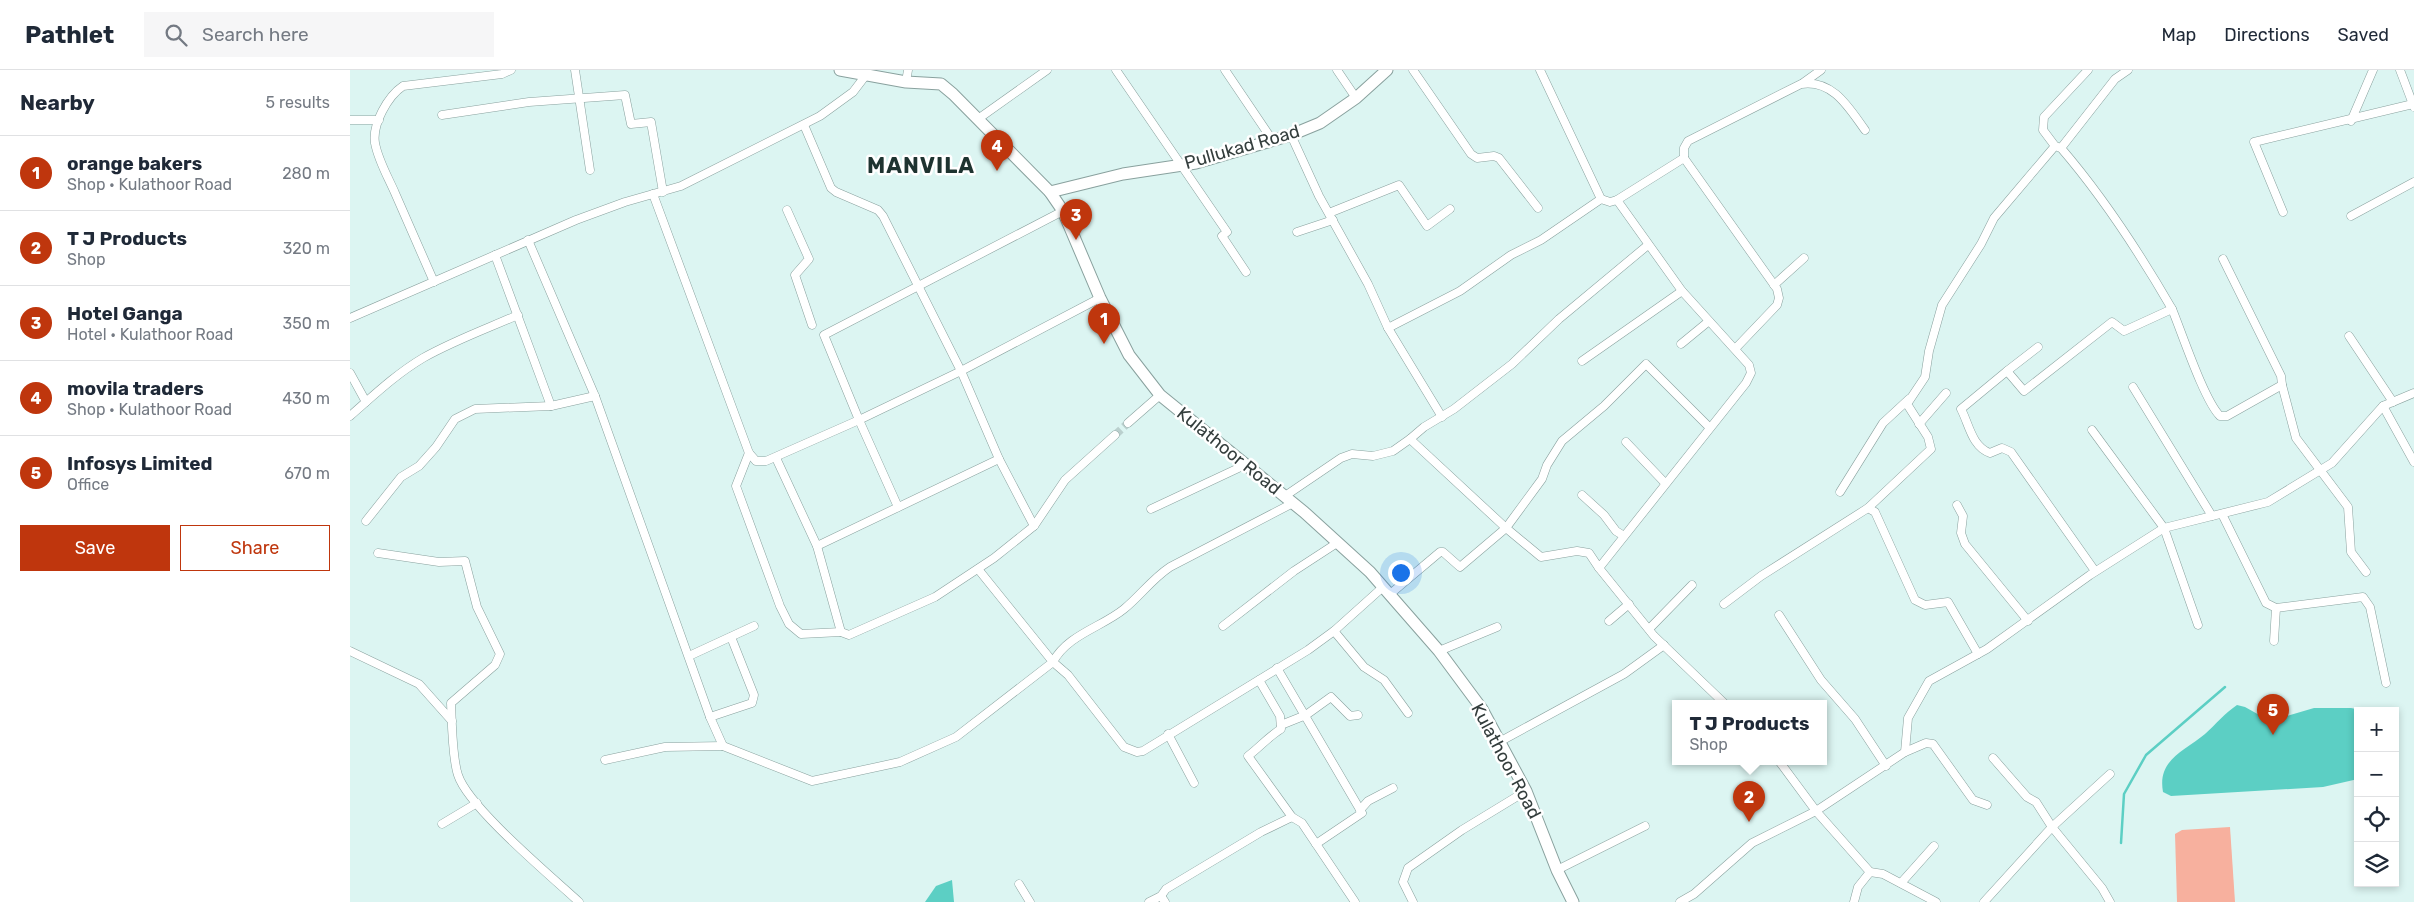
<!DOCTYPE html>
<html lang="en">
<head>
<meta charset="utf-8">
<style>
  :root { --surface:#fff; --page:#f6f6f7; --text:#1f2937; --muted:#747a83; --line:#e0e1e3; --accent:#bf360d }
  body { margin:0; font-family:Rubik,sans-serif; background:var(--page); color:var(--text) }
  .controls { position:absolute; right:15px; bottom:15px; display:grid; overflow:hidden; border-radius:0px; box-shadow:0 2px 8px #0003 }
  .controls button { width:45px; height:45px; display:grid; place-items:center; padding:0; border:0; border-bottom:1px solid var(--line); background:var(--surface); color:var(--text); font:25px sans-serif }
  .you { position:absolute; left:1050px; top:502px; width:18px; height:18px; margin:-12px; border:4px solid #fff; border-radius:50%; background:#1a73e8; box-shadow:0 0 0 8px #1a73e833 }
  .badge { display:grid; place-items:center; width:32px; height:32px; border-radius:50%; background:var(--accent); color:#fff; font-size:16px; font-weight:700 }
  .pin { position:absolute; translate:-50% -41px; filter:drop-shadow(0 1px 2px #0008) }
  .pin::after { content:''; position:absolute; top:26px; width:18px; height:15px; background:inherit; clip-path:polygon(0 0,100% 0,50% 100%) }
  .popup { position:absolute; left:1322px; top:630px; width:155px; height:65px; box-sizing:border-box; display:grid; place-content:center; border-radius:0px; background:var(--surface); filter:drop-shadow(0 1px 4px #0005); font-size:16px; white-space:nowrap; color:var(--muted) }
  .popup b { font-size:19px; color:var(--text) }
  .popup::after { content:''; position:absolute; left:50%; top:100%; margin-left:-10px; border:10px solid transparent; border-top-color:var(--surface) }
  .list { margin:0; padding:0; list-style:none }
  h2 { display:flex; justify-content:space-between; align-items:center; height:65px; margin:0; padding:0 20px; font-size:21px }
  h2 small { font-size:16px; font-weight:400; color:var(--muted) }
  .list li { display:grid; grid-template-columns:32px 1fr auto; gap:15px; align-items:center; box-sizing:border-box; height:75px; padding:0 20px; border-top:1px solid var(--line) }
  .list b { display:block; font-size:19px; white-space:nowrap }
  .list p { margin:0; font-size:16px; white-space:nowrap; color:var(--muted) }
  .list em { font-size:16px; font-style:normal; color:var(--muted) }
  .actions { display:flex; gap:10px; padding:15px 20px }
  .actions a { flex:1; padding:11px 0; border:1px solid var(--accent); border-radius:0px; text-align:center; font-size:18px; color:var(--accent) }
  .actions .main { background:var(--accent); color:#fff }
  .icon { flex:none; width:28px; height:28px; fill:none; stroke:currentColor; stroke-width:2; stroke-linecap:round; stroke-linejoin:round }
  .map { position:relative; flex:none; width:2064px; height:832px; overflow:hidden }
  header { display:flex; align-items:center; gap:30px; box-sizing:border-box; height:70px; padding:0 25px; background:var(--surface); border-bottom:1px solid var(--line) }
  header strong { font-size:24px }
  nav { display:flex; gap:28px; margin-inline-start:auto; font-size:18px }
  .search { width:350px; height:45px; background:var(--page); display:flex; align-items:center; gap:12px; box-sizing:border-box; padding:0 18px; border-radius:0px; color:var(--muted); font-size:19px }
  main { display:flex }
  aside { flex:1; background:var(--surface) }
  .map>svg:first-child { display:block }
  .green { fill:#f7b09e }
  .water { fill:#5ccfc4 }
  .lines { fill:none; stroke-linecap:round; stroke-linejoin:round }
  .stream { stroke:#5ccfc4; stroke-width:2.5 }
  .street-tunnel { stroke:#bad0ce; stroke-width:8; stroke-dasharray:8 4; stroke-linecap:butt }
  .street-casing { stroke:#89a19e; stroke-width:9 }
  .secondary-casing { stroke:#89a19e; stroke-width:13 }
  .street { stroke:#fff; stroke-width:8 }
  .secondary { stroke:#fff; stroke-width:11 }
  .labels { text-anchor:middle; stroke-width:5; stroke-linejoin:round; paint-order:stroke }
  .street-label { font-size:18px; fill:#343e3d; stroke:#fff }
  .district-label { font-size:22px; font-weight:bold; letter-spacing:1px; fill:#1e3330; stroke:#fff }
</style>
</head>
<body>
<header>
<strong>Pathlet</strong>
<div class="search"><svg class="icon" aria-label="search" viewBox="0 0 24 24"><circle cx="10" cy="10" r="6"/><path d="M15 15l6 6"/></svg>Search here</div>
<nav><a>Map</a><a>Directions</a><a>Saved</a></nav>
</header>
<main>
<aside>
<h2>Nearby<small>5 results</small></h2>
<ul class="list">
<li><span class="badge">1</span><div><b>orange bakers</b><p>Shop · Kulathoor Road</p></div><em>280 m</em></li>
<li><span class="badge">2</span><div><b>T J Products</b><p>Shop</p></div><em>320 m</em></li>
<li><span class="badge">3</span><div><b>Hotel Ganga</b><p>Hotel · Kulathoor Road</p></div><em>350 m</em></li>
<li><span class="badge">4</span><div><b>movila traders</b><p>Shop · Kulathoor Road</p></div><em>430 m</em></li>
<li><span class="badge">5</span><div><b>Infosys Limited</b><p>Office</p></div><em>670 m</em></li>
</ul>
<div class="actions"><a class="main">Save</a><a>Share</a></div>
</aside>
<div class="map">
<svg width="2064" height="832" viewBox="0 0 2064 832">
  <rect width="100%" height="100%" fill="#dcf5f2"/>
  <path class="green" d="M1880,757L1885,832H1827L1825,764L1832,760Z"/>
  <g class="water">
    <path d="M1887,635L1895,637L1920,651L1964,638H2001L2016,641H2008V709L1973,717L1821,726L1813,722C1807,689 1835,681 1855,664C1866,654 1875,643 1887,635Z"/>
    <path d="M602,810L604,832H575L586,816Z"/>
  </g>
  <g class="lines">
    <path class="stream" d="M1771,773L1774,724L1796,685L1875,617"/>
    <path class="street-tunnel" d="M765,365L778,353"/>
    <g class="street-casing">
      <g id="street">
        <path d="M225,0L240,100"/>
        <path d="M766,0L877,162L872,166L896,202"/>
        <path d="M875,0L923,71"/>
        <path d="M987,0L1006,28"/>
        <path d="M1063,0L1121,84L1127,88L1144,86L1149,88L1188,138"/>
        <path d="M1190,0L1251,129L1260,132L1267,130"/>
        <path d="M1738,0L1694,47L1693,60L1705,76L1711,78C1754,128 1789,182 1822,239L1774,261L1762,252L1674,321L1657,301L1611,339C1619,354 1622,377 1640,383L1652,378L1661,382L1745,501"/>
        <path d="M2050,0L2064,37"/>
        <path d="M556,12L558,0"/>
        <path d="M1453,13L1471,0"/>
        <path d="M92,45L179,32L275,25L281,54L301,52L313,122"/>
        <path d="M628,49L697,0"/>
        <path d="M0,50H29"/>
        <path d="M2001,51L2023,0"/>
        <path d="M454,55L481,118L486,122L528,140L533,146L611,301L649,389L684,456"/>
        <path d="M941,65L969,126L1018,214L1038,258L1092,347"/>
        <path d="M1711,78L1765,9L1778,0"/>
        <path d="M1334,88V78L1338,71L1451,14C1483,9 1499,38 1515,60"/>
        <path d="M303,124L399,383L406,391H416L509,350L548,437"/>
        <path d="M437,140L459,189L445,205L462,255"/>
        <path d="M713,141L474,265L509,350L611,301L750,228"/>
        <path d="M1933,142L1904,72L2063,34"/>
        <path d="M979,143L1049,115L1077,156L1100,139"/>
        <path d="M2001,146L2064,112"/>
        <path d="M947,162L983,150"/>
        <path d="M178,170L245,326L360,647L373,676L462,711L550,692L606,667L703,592L628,499"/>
        <path d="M145,185L201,336L245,326"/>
        <path d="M84,212C71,182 58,153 45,123C38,107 28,90 25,73C22,54 38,26 53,16L152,4L161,0"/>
        <path d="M1424,215L1454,188"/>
        <path d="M1822,239C1832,263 1854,330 1870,346H1877L1932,315L1931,306L1873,189"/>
        <path d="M0,248L226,150L275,132L331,116L470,46L503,22L516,5"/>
        <path d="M1038,258L1110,221L1161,185L1191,170L1251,129"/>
        <path d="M1999,266L2043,332"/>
        <path d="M1331,274L1359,251"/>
        <path d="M1232,291L1332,221"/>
        <path d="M1657,301L1688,277"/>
        <path d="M0,303L16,332"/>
        <path d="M1932,315L1946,368L1998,437L2001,482L2016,502"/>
        <path d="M1783,317L1862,446"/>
        <path d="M2033,336L2064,392"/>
        <path d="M0,346C23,326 46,304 73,288C103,271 136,259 168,245"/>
        <path d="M778,353L810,325"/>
        <path d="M1569,354L1596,323"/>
        <path d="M1742,360L1814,458L1848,555"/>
        <path d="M1060,369L1074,357L1104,339L1162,294L1209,249L1298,175"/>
        <path d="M1276,372L1315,413"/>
        <path d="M399,383L386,416L430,536L439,554L451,564L491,562"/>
        <path d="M426,388L467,476L491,562L499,565L585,527L644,488L684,456L715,410L765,365"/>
        <path d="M1490,422L1533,353L1559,329"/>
        <path d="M1232,425L1254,445L1266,461L1274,466"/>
        <path d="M935,426L991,388L1002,384L1023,386L1043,381L1060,369L1156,458L1191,487L1227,481L1239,483L1249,498L1396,313L1401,303L1399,295L1332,221L1267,130L1334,88L1427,219L1429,228L1427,235L1385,279"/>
        <path d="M943,433L820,497C802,509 790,526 774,539C752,557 717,565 703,592L718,605L774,677L787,682L793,681L958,580L984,561L1033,517"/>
        <path d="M1607,435L1613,446L1611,463L1615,474L1678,551"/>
        <path d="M1518,438L1581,379L1578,367L1557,334L1575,307L1579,281L1592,235L1631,174L1644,148L1705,76"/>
        <path d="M801,439L895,395"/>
        <path d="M1872,444L1916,533L1926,538L2013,527L2020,537L2036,613"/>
        <path d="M16,451L51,407L69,396L86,377L105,349L125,339L201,336"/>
        <path d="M467,476L649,389"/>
        <path d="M28,483L89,492L115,491L127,537L150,584L145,595L101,633C102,653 102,687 108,705C118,737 202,807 229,832"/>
        <path d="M1249,498L1304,566L1374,633"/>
        <path d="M1039,525L1090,482H1093L1110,497L1156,458L1192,409L1197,395L1212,371L1254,336L1296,294L1359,357"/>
        <path d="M1374,534L1411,506L1518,438L1525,442L1565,530L1575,535L1598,532L1628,584"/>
        <path d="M1429,545L1471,610L1505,649L1536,696"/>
        <path d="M1259,551L1279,534"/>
        <path d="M873,556L944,501L987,473"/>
        <path d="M1299,559L1342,515"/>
        <path d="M984,561L1014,597L1034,610L1058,643"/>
        <path d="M1924,571L1926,538"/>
        <path d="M0,581L69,614L102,651"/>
        <path d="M1089,581L1147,557"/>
        <path d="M339,586L404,556"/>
        <path d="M927,598L1012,743L966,774"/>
        <path d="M909,610L930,646L931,659C918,667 910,677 898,686L942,747"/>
        <path d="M360,647L402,633L404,625L381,567"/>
        <path d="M931,655L956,645L981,627L1000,646L1008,645"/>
        <path d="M818,664L844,713"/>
        <path d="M1151,671L1274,604L1314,575"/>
        <path d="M1555,682L1576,673L1583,674L1623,730L1637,735"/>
        <path d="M1643,688L1677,727L1686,732L1702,757L1752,818L1760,832"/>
        <path d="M255,690L315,677L373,676"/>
        <path d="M1429,691L1466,741L1520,802L1508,817L1504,832"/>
        <path d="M1010,740L1018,731L1043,718"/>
        <path d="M92,754L127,733"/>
        <path d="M1207,800L1295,756"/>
        <path d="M1520,802L1533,804L1586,832"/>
        <path d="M1551,813L1584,776"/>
        <path d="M669,814L680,832"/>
        <path d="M811,826L816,819L911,762L942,747L952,753L1005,832"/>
        <path d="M799,832L811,826L815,832"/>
        <path d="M1063,832L1053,812L1058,798L1112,760L1176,721"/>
        <path d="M1330,832L1344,824L1402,773L1466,741L1555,682L1558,648L1579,611L1637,579L1740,505L1814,458L1918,432L1982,393L2033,336L2064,323"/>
        <path d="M1634,832L1702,757L1760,704"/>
      </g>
    </g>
    <g class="secondary-casing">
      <g id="secondary">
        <path d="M490,0L556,12L591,14L603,24L700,122L713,141L750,228L779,285L810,325L954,442L1020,502L1089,581L1132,639L1176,721L1207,800L1223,832"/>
        <path d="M700,122L773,104L846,93L941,65L970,53L1006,28L1037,0"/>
      </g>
    </g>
    <use href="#street" class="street"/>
    <use href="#secondary" class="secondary"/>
  </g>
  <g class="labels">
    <g class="street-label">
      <text transform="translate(892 77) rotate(-16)" y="6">Pullukad Road</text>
      <text transform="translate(879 381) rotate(39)" y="6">Kulathoor Road</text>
      <text transform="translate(1156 691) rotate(62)" y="6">Kulathoor Road</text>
    </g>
    <g class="district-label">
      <text x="571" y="103">MANVILA</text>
    </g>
  </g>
</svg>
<div class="controls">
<button>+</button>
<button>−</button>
<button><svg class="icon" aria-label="locate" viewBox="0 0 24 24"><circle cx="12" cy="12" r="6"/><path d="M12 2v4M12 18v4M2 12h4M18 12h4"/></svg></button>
<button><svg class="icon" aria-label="layers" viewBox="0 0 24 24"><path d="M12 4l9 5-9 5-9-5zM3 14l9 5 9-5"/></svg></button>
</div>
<div class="you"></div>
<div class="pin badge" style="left:754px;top:274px">1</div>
<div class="pin badge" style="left:1399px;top:752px">2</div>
<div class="popup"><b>T J Products</b>Shop</div>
<div class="pin badge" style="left:726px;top:170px">3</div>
<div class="pin badge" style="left:647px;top:101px">4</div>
<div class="pin badge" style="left:1923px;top:665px">5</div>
</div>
</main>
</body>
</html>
